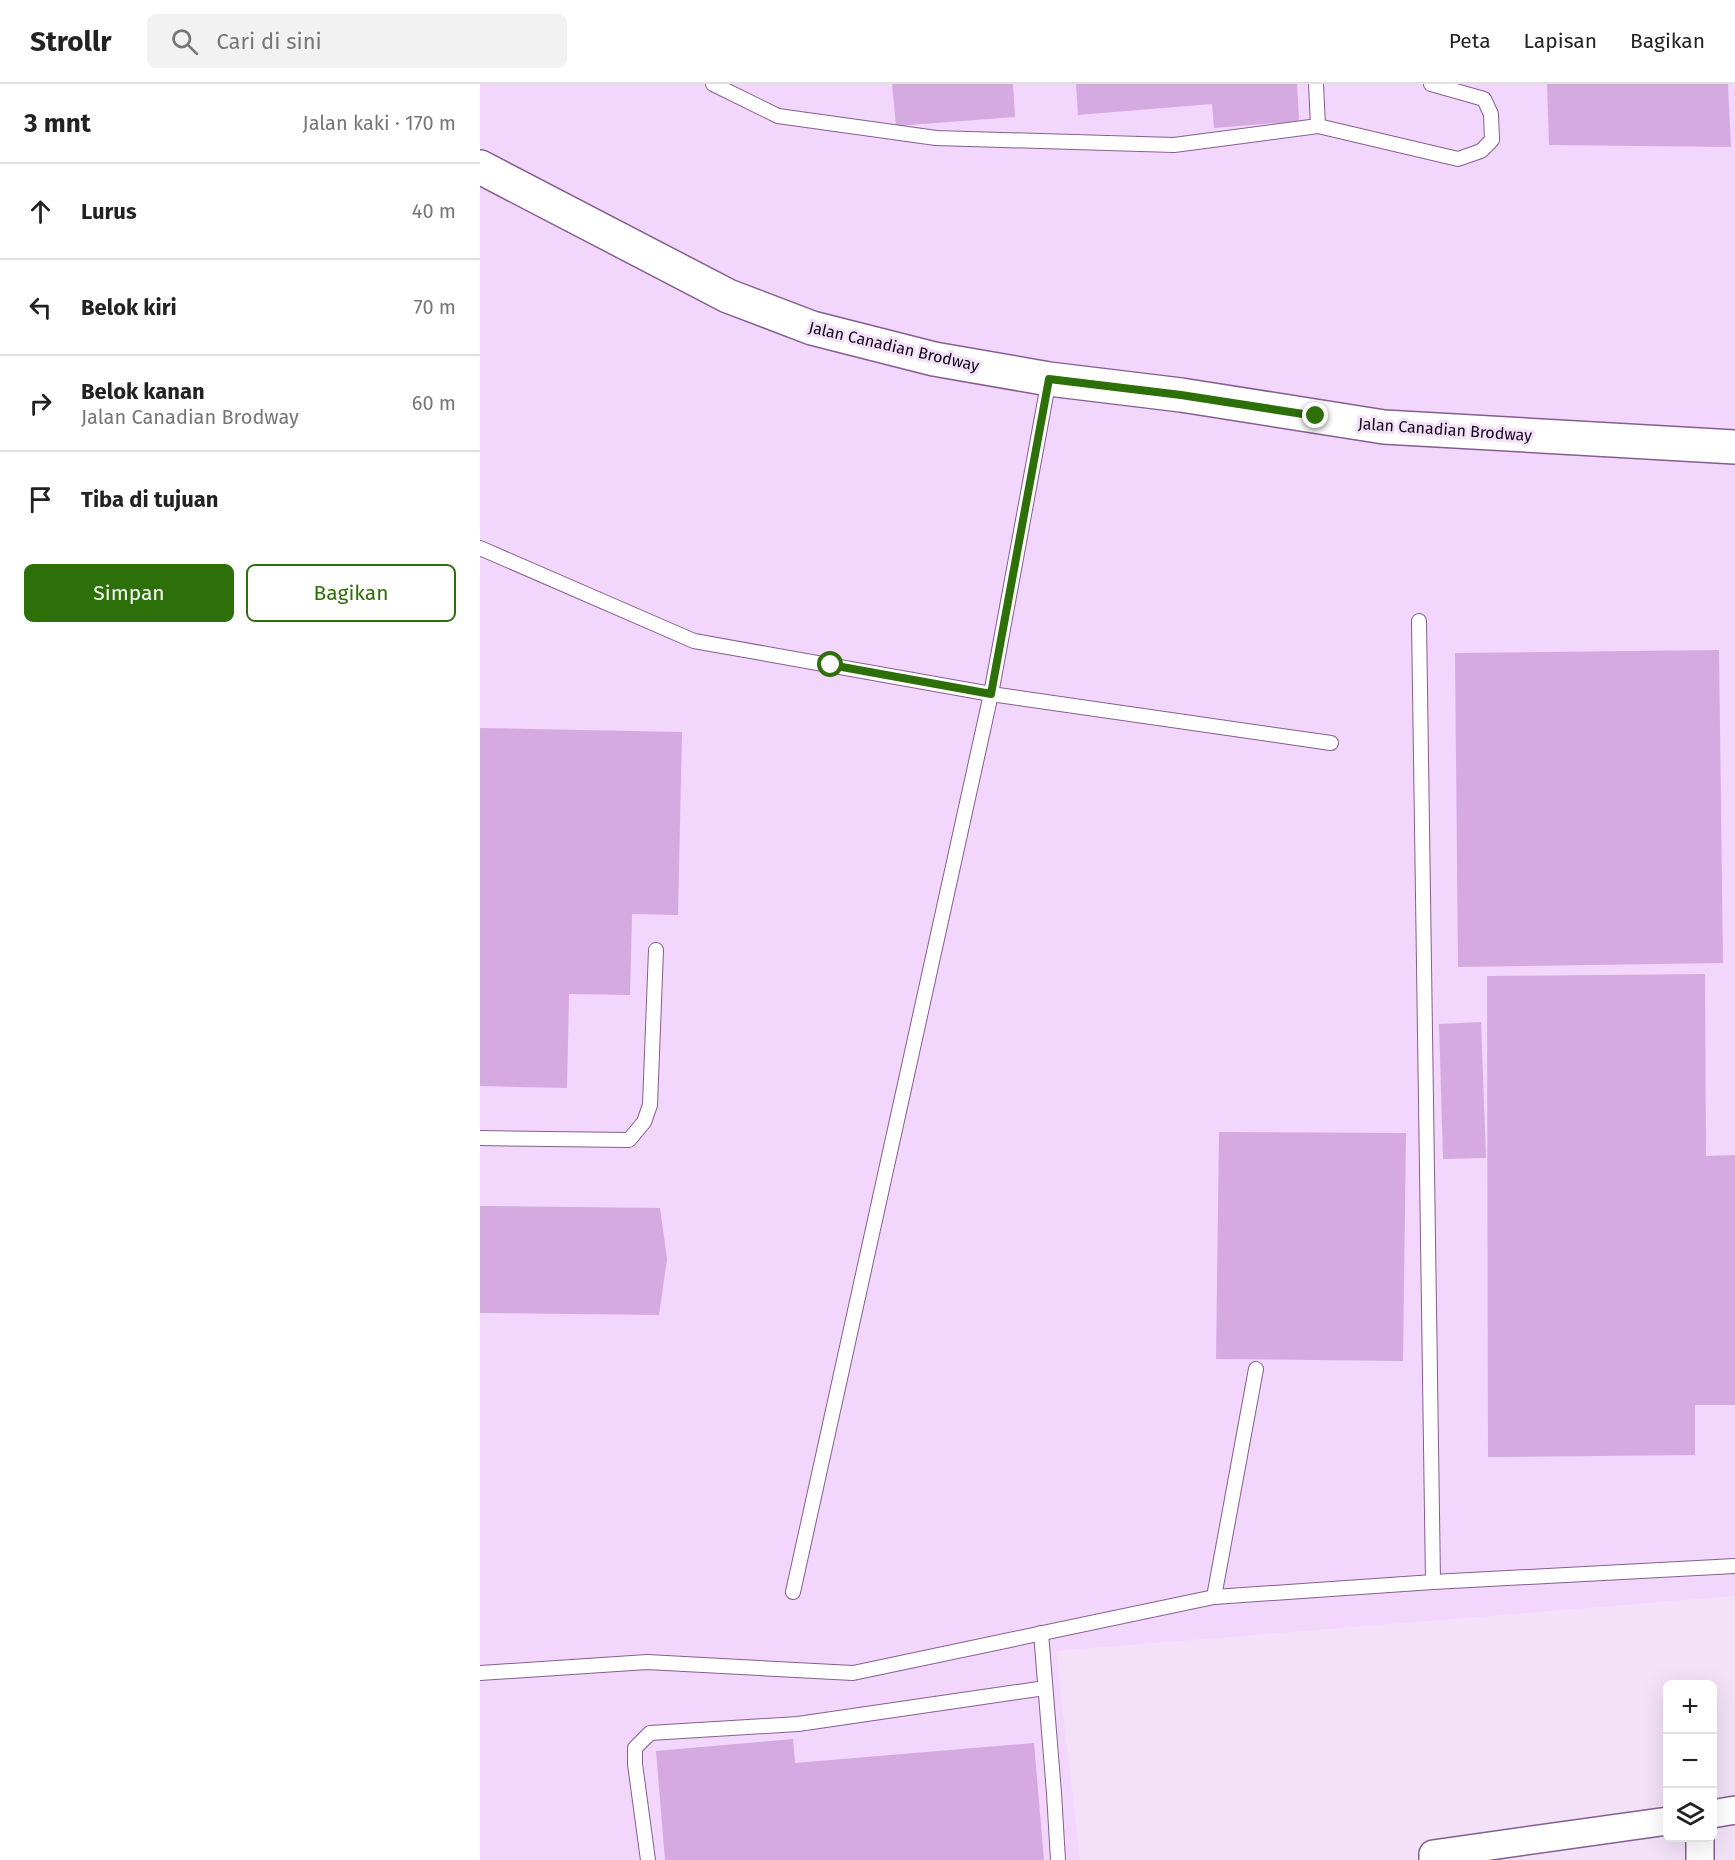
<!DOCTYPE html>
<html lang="id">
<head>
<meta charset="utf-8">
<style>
  :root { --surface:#fff; --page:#f2f2f2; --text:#222; --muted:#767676; --line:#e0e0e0; --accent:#2d6f08 }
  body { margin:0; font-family:"Fira Sans",sans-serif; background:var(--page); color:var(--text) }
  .controls { position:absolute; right:18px; bottom:18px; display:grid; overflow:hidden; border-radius:9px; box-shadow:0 6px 24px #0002 }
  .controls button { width:54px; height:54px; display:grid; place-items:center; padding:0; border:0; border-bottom:2px solid var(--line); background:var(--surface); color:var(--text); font:30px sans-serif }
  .stop { position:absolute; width:18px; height:18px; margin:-14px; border:4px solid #2d6f08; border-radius:50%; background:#fff }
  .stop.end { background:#2d6f08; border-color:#fff; box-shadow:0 2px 6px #0008 }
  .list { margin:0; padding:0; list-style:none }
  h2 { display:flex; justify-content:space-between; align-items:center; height:78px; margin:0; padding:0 24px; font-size:26px }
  h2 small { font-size:20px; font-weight:400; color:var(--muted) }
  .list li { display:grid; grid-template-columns:39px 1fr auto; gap:18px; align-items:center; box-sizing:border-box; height:96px; padding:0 24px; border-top:2px solid var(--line) }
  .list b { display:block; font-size:22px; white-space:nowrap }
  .list p { margin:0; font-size:20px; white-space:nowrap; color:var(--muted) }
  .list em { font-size:20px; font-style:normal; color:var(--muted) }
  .actions { display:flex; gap:12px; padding:18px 24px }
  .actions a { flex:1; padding:14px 0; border:2px solid var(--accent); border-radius:9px; text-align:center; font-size:21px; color:var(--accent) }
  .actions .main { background:var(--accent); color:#fff }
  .icon { flex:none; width:33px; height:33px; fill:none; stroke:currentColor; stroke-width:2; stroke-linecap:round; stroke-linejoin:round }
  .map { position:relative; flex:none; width:1255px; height:1776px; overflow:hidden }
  header { display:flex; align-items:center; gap:36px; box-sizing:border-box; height:84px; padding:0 30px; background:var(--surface); border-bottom:2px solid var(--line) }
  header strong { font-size:28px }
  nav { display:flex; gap:33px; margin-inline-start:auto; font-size:21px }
  .search { width:420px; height:54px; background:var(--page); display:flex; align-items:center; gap:15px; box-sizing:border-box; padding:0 21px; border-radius:9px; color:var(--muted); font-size:22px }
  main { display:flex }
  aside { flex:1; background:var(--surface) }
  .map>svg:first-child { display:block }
  .built { fill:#f3d6fc }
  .building { fill:#d4aae1 }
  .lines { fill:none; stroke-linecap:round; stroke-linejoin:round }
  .service-casing { stroke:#855e91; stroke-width:16 }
  .minor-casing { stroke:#855e91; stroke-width:30 }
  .tertiary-casing { stroke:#855e91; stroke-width:36 }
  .service { stroke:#fff; stroke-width:14 }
  .minor { stroke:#fff; stroke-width:27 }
  .tertiary { stroke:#fff; stroke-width:33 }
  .route { stroke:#2d6f08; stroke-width:8 }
  .labels { text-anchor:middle; stroke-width:6; stroke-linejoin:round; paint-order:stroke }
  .street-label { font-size:16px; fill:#140619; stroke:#f3e1f8 }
</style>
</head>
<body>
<header>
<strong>Strollr</strong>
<div class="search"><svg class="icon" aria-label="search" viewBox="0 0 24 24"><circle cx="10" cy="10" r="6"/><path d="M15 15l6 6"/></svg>Cari di sini</div>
<nav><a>Peta</a><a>Lapisan</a><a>Bagikan</a></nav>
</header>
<main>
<aside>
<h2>3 mnt<small>Jalan kaki · 170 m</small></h2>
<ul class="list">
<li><svg class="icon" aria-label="ahead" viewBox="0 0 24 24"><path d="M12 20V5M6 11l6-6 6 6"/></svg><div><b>Lurus</b></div><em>40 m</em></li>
<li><svg class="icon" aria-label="left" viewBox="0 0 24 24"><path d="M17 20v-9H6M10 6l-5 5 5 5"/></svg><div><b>Belok kiri</b></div><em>70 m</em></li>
<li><svg class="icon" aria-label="right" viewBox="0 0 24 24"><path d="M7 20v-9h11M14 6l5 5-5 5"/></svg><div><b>Belok kanan</b><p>Jalan Canadian Brodway</p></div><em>60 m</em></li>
<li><svg class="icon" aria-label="arrive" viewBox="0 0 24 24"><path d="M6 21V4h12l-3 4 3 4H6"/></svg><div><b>Tiba di tujuan</b></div></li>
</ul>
<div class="actions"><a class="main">Simpan</a><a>Bagikan</a></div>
</aside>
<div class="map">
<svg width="1255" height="1776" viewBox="0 0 1255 1776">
  <rect width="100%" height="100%" fill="#f3e1f8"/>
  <path class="built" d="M0,0H1255V1512L576,1567L600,1776H0Z"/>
  <g class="building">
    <path d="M412,0H533L535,33L416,42Z"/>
    <path d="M596,0H817L819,37L734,44L732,20L598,31Z"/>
    <path d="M1067,0H1248L1251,63L1069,61Z"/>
    <path d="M1239,566L1243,879L978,883L975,569Z"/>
    <path d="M0,644L202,648L198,831L152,830L150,911L89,910L87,1004L0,1002Z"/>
    <path d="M1225,890L1226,1072L1255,1071V1321H1215V1371L1008,1373L1007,892Z"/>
    <path d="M1001,938L1006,1074L963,1075L959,940Z"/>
    <path d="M739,1048L926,1049L923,1277L736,1275Z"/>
    <path d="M0,1122L180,1124L187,1175L179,1231L0,1229Z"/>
    <path d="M313,1655L315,1679L554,1659L564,1776H185L176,1667Z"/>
  </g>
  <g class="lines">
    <g class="service-casing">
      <g id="service">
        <path d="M233,0L298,32L456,54L694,61L838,42"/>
        <path d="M836,0L838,42L978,75L1001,67L1012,56L1011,30L1004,15L951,0"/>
        <path d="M0,464L214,557L511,610L851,659"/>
        <path d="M939,537L953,1498"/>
        <path d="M0,1054L149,1056L164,1038L170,1021L176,866"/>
        <path d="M313,1508L511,610L569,295"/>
        <path d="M734,1513L776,1285"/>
        <path d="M561,1549L574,1709L578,1776"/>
        <path d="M0,1589L167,1578L373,1589L734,1513L953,1498L1255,1482"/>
        <path d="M168,1776L155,1680V1664L170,1649L318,1640L565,1604"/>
      </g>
    </g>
    <g class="minor-casing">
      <g id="minor">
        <path d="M1232,1730L1255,1726"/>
        <path d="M953,1776V1770L1188,1737"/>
        <path d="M1220,1776V1754"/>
      </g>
    </g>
    <g class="tertiary-casing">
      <path id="tertiary" d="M0,83L248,212L332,244L454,275L569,295L701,311L904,343L1255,363"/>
    </g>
    <use href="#service" class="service"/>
    <use href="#minor" class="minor"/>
    <use href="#tertiary" class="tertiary"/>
  </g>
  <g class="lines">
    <path class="route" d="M351,581L511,610L569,295L701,311L836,332"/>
  </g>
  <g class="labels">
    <g class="street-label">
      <text transform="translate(414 262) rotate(13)" y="6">Jalan Canadian Brodway</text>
      <text transform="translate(965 345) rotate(4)" y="6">Jalan Canadian Brodway</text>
    </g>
  </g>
</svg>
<div class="controls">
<button>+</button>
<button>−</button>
<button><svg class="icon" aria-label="layers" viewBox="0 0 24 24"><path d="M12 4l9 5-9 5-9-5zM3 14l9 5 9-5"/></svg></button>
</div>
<div class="stop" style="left:351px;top:581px"></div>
<div class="stop end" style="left:836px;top:332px"></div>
</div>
</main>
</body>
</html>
